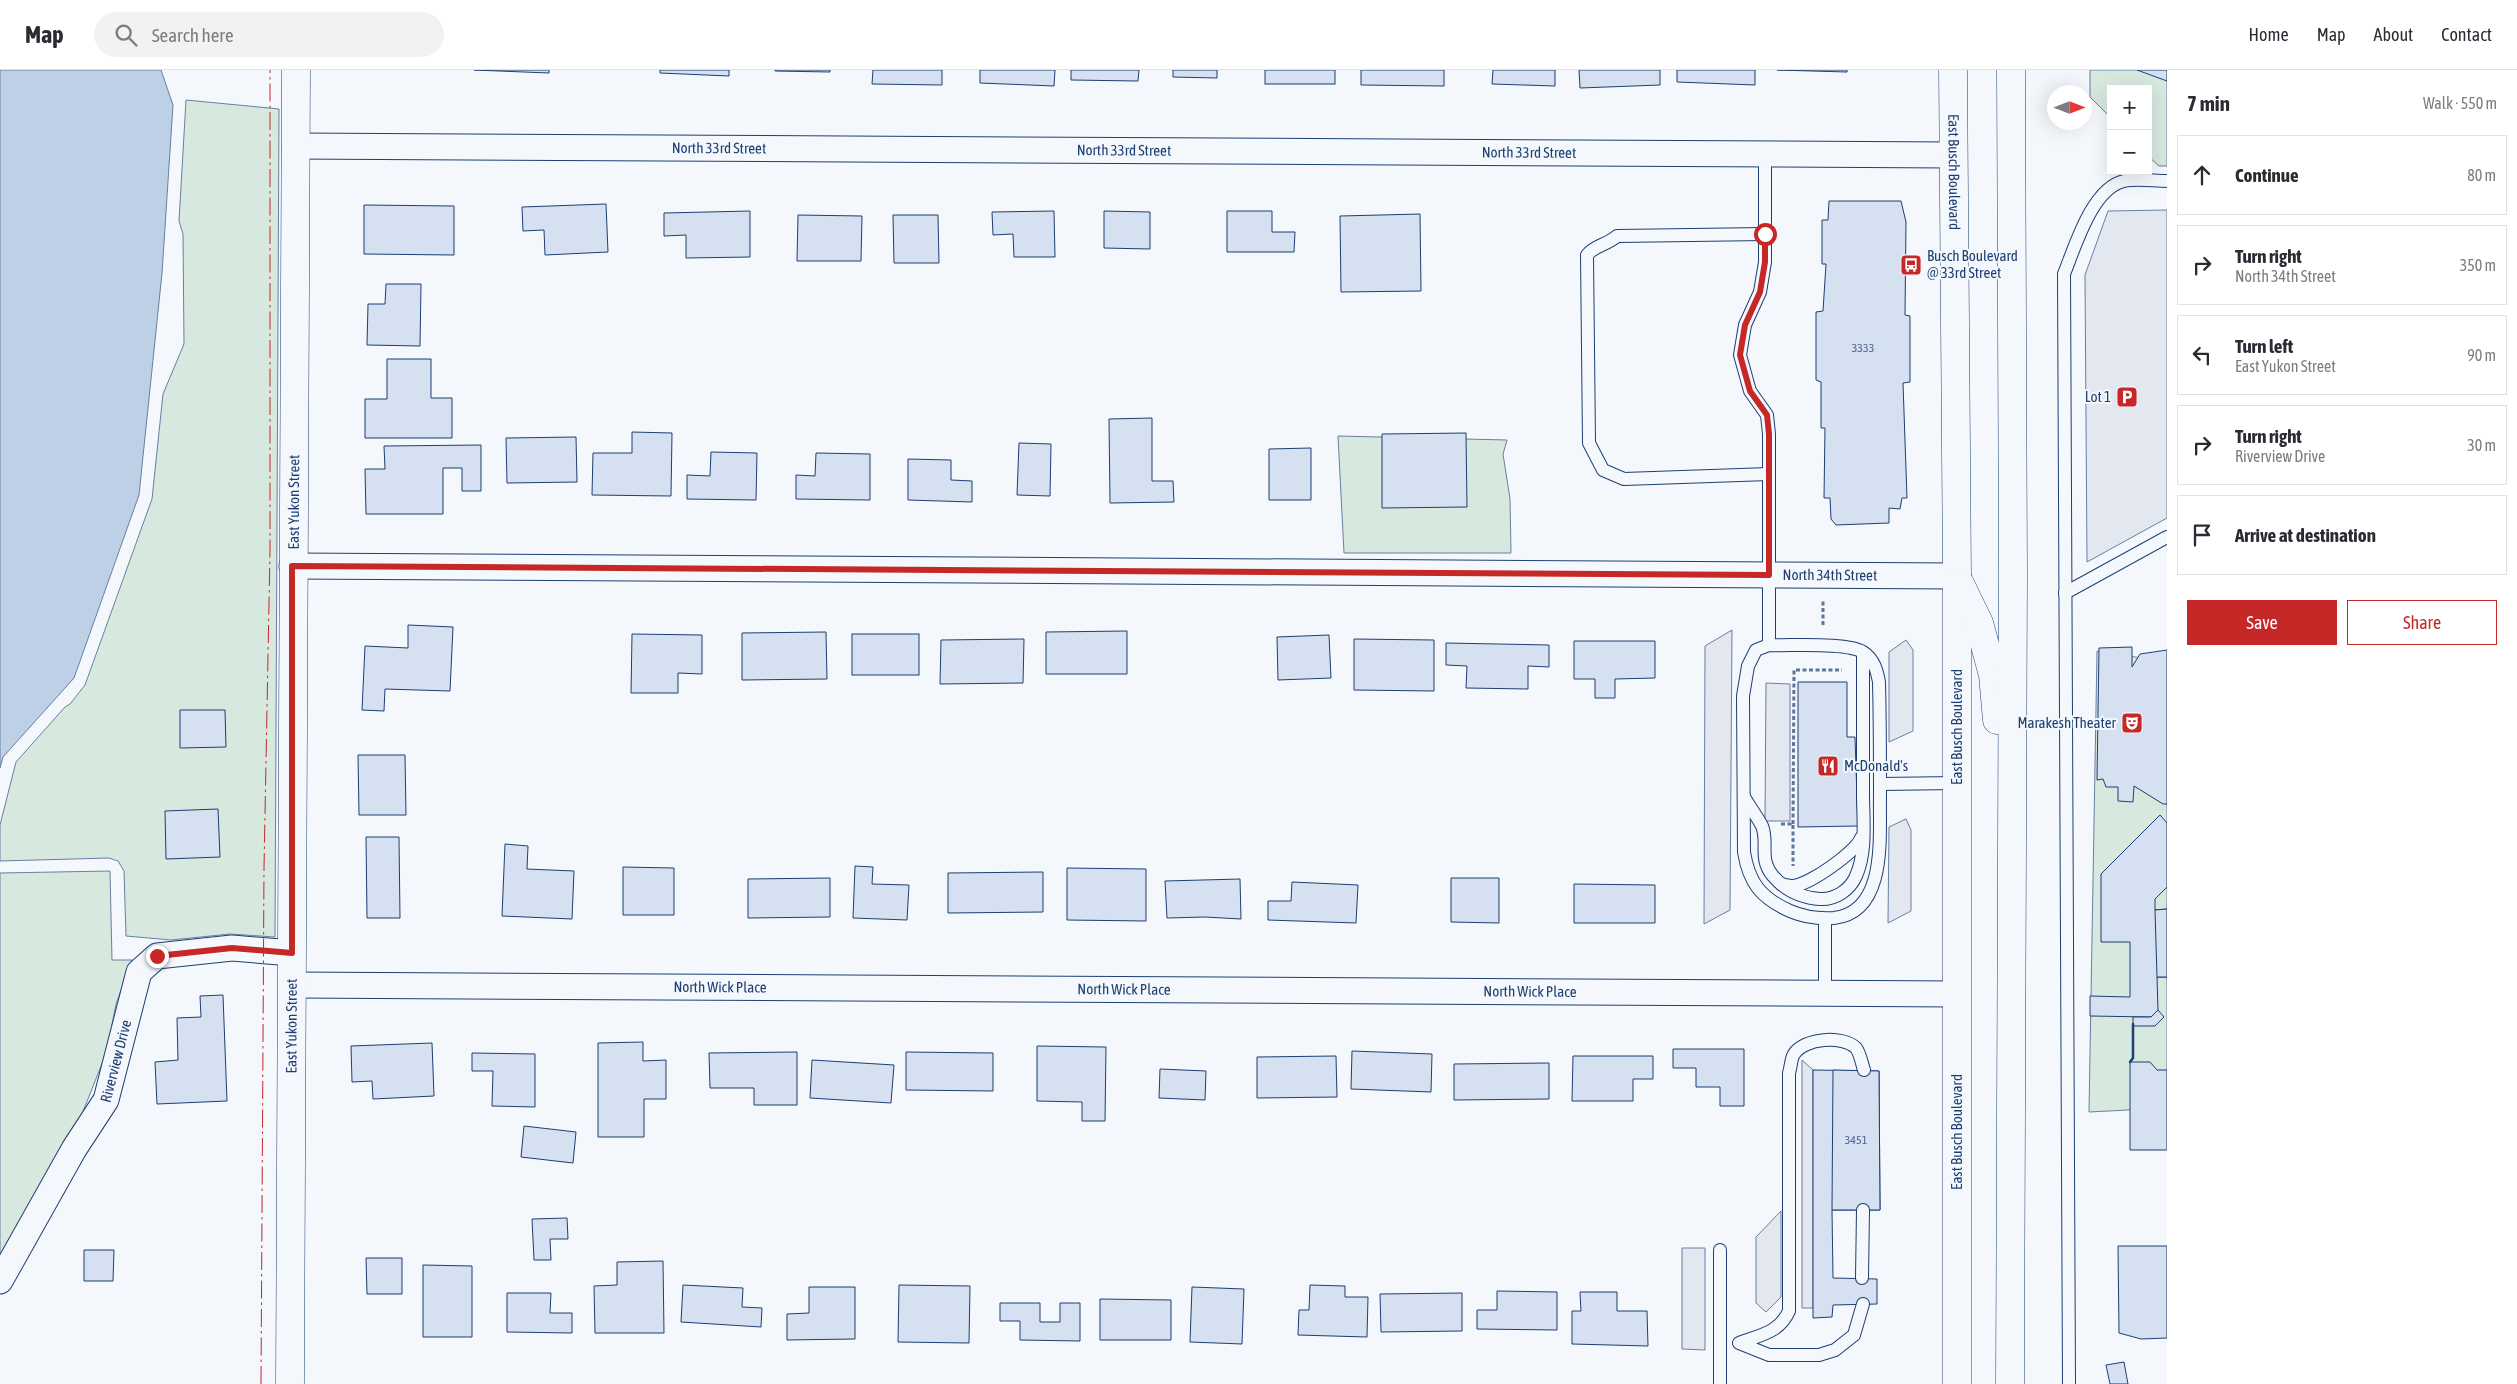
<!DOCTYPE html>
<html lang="en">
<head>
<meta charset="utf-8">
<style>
  :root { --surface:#fff; --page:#f2f2f3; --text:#2b2b33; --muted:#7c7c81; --line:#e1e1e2; --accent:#c62828 }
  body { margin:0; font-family:"Asap Condensed",sans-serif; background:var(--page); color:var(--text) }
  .controls { position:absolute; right:15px; top:15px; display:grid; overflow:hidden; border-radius:0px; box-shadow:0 5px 20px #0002 }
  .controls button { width:45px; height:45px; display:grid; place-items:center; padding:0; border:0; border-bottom:1px solid var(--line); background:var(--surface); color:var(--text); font:25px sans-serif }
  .compass { position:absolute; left:2047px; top:15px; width:45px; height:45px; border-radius:50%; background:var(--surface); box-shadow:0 5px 20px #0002; rotate:90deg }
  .stop { position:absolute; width:15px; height:15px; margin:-11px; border:4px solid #c62828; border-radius:50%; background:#fff }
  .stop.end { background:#c62828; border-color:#fff; box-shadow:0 1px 5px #0008 }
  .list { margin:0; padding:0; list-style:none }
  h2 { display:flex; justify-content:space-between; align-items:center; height:65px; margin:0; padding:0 20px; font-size:21px }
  h2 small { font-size:16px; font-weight:400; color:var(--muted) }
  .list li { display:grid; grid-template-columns:32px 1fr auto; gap:15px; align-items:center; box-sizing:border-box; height:80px; margin:0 10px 10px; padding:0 10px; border:1px solid var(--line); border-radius:0px }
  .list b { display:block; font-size:19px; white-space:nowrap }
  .list p { margin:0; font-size:16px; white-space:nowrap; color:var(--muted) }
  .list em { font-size:16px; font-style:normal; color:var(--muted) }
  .actions { display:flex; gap:10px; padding:15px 20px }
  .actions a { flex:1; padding:11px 0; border:1px solid var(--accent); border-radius:0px; text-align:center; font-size:18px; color:var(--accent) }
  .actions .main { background:var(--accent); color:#fff }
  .icon { flex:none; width:28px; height:28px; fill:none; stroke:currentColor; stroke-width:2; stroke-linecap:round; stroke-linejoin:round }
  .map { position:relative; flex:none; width:2167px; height:1314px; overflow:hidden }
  header { display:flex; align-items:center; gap:30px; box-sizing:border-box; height:70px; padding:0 25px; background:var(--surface); border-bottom:1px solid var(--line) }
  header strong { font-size:24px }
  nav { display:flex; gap:28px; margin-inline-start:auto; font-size:18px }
  .search { width:350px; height:45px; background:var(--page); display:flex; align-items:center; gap:12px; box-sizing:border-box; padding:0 18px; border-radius:28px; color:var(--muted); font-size:19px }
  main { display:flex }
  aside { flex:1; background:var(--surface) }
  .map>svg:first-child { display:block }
  .green { fill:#d7e8df; stroke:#687fa3 }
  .parking { fill:#e3e8f0; stroke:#687fa3 }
  .water { fill:#bed0e5; stroke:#687fa3 }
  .building { fill:#d5e0f0; stroke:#1d3f73 }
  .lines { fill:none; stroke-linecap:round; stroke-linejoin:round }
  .service-casing { stroke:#1d3f73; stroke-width:14 }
  .minor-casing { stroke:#1d3f73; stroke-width:27 }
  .tertiary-casing { stroke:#1d3f73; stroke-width:29 }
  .primary-casing { stroke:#1d3f73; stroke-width:29 }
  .path { stroke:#5e769c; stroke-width:3; stroke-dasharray:4 2.5; stroke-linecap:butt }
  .service { stroke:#f4f7fb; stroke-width:12 }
  .minor { stroke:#f4f7fb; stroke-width:25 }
  .tertiary { stroke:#f4f7fb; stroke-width:28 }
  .primary { stroke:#f4f7fb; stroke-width:28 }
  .wall { stroke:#1d3f73; stroke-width:2.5 }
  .power { stroke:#c62828; stroke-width:1; stroke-dasharray:18 4 2.5 4; stroke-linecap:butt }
  .route { stroke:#c62828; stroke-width:6 }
  .labels { text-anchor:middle; stroke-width:4; stroke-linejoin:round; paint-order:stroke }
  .number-label { font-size:12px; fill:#4b6792 }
  .street-label { font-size:15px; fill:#1d3f73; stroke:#f4f7fb }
  .poi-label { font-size:15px; fill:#1d3f73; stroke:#f4f7fb; text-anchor:start }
</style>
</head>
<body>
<header>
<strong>Map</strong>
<div class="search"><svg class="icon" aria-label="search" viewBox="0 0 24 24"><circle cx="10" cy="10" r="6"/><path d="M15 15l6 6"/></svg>Search here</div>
<nav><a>Home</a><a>Map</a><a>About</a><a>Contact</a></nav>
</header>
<main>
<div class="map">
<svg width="2167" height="1314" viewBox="0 0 2167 1314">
  <rect width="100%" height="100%" fill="#f4f7fb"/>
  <g class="green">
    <path d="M2090,0H2167V96H2159L2148,86V19H2111V48L2090,27Z"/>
    <path d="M186,30L279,39L275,867L230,864L171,870L126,866L124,801L118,791L109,788L0,791V755L16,692L65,637L70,634L85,615L152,429L163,324L184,274L183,164L179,151Z"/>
    <path d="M1338,366L1507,370L1503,384L1510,429L1511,483H1344Z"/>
    <path d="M2097,581L2167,592V1038L2089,1042Z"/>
    <path d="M110,801L112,890H132L116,934L107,981L82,1044L0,1187V803Z"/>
  </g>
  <g class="parking">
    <path d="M2167,140V448L2087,492L2085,205L2108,141Z"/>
    <path d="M1732,560L1730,840L1704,854L1705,576Z"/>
    <path d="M1906,570L1913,580V661L1889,672V582Z"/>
    <path d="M1766,613L1790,614V751H1765Z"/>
    <path d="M1906,749L1911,760V841L1888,853L1889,757Z"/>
    <path d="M1802,990L1813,1000V1238H1802Z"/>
    <path d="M1781,1141V1227L1766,1242L1756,1233V1167Z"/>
    <path d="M1682,1178H1705V1280L1682,1279Z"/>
  </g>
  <path class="water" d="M0,0H161L173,35L162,203L139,425L74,608L3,687L0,698Z"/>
  <g class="building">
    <path d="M474,0H549V3Z"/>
    <path d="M660,0H729V6L660,3Z"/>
    <path d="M775,0H830V2L775,1Z"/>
    <path d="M873,0H942V15L872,14Z"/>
    <path d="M980,0H1055L1054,16L980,13Z"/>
    <path d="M1071,0H1139L1138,11L1071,10Z"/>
    <path d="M1173,0H1217V8L1173,7Z"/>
    <rect x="1265" y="0" width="70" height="14"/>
    <path d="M1361,0H1444V16L1361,15Z"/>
    <path d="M1493,0H1555V16L1492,14Z"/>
    <path d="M1579,0H1660V15L1580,18Z"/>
    <path d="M1677,0H1755V15L1677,12Z"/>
    <path d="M1777,0H1847V2Z"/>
    <path d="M2137,0H2167V11Z"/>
    <path d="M1829,131H1901L1906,152L1905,245L1910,246V312L1903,313L1907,428H1902L1900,439L1889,438V453L1836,455L1831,449L1830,428H1824L1825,358H1821V312L1816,310V242L1823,241L1826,194H1822V150H1828Z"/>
    <path d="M606,134L608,182L545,185L544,160L523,161L522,137Z"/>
    <path d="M364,135L454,136V185L364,184Z"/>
    <path d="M750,141V187L686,188V165L664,166V143Z"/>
    <path d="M1054,141L1055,187H1014L1013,164L993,165L992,142Z"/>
    <path d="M1104,141L1150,142V179L1104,178Z"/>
    <path d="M1227,141H1272V162H1295L1294,182H1227Z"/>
    <path d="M1420,144L1421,221L1341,222L1340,146Z"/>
    <path d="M798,145L862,146L861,191H797Z"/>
    <path d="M893,145H938L939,193H894Z"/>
    <path d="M386,214H421L420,276L367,275L368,234H385Z"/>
    <path d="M387,289H431V328H452V368H365V329H387Z"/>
    <path d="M1152,348V411H1173L1174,432L1110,433L1109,349Z"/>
    <path d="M632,362L672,363L671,426L592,425L593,383H632Z"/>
    <path d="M1466,363L1467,437L1382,438V364Z"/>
    <path d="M576,367L577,412L507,413L506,368Z"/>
    <path d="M1019,373L1051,374L1050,426L1017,425Z"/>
    <path d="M481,375V421H462V398H443V444H366L365,399H385L384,376Z"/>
    <path d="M1311,378V430H1269V379Z"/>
    <path d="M711,382L757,383L756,430L687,429V405L710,406Z"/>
    <path d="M816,383L870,384V430L796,429V405L815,406Z"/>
    <path d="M908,389L951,390V410L972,411V432L908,430Z"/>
    <path d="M408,555L453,557L450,621L385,619L384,641L362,640L365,576L408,578Z"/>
    <path d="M1127,561V604H1046V562Z"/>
    <path d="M826,562L827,609L742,610V563Z"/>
    <path d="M632,564L702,565V604L678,603V623H631Z"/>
    <rect x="852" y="564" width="67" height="41"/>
    <path d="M1329,565L1331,608L1278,610L1277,567Z"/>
    <path d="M1024,569L1023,613L940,614L941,570Z"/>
    <path d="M1354,569L1434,570V621L1354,620Z"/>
    <path d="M1574,571H1655V608L1615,609V628H1595V609H1574Z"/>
    <path d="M1446,573L1549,575V597L1528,596V619L1466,618L1467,596L1446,595Z"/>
    <path d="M2132,577V597L2140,584L2167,580V734H2163L2134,716L2133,732L2118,731V717H2106L2103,709L2097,710L2099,578Z"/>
    <path d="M1798,612H1847V667H1855L1858,756L1798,757Z"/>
    <path d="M180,640H225L226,677L180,678Z"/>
    <path d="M358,685H405L406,745H359Z"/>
    <path d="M218,739L220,787L166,789L165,741Z"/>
    <path d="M2160,745L2167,753V817L2155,829V840L2167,839V907H2157L2158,940L2151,947L2090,946V926L2130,927V872H2101V804Z"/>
    <path d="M366,767H399L400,848H367Z"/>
    <path d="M505,774L528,776L527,799L574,801L572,849L502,846Z"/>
    <path d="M855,796L873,797L872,814L909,815L907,850L853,848Z"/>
    <path d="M623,797L674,798V845H623Z"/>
    <path d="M1067,798L1146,799V851L1067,850Z"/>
    <path d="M1043,802V842L948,843V803Z"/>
    <path d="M830,808V847L748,848V809Z"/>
    <path d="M1451,808H1499V853L1451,852Z"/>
    <path d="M1240,809L1241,849L1205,847L1167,848L1165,811Z"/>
    <path d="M1292,812L1358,815L1356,853L1268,850V831H1291Z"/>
    <path d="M1574,814L1655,815V853H1574Z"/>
    <path d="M2167,839V907H2157L2155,840Z"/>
    <path d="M223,925L227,1031L157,1034L155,992L178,990L177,948L201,947L200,926Z"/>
    <path d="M2158,940L2164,947L2155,956H2133V947H2151Z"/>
    <path d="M643,972V991L666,990V1029H644V1067H598V973Z"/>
    <path d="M432,973L434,1026L373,1029L372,1011L352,1012L351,976Z"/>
    <path d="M1037,976L1106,977L1105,1051H1082V1032L1037,1031Z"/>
    <path d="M1673,979H1744V1036H1720V1017H1696V998H1673Z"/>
    <path d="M1352,981L1432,984L1431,1022L1351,1019Z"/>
    <path d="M797,982V1035H754V1018H710L709,983Z"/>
    <path d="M906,982L993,983V1021L906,1020Z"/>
    <path d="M472,983L535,984V1037L492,1036L493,1001H472Z"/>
    <path d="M1336,986L1337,1027L1257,1028V987Z"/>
    <path d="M1573,986H1653V1009H1633V1031H1572Z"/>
    <path d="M812,990L894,995L891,1033L810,1028Z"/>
    <path d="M2130,992H2150L2157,1000H2167V1080H2130Z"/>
    <path d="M1549,993V1029L1454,1030V994Z"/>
    <path d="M1160,999L1206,1001L1205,1030L1159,1028Z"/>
    <path d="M1813,1000L1879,1001L1880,1140H1832L1833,1208L1877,1209V1234L1833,1235L1832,1247L1813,1248Z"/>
    <path d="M1833,1000L1879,1001L1880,1140H1832Z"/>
    <path d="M524,1056L576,1062L573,1093L521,1087Z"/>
    <path d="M567,1148L568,1169H550L551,1190H534L532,1149Z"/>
    <path d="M2118,1176H2167V1268L2141,1269L2119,1263Z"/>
    <path d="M84,1180H114L113,1211H84Z"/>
    <path d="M366,1188H402V1224H367Z"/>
    <path d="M663,1191L664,1263H595L594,1216L617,1215V1192Z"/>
    <path d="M423,1195L472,1196V1267H423Z"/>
    <path d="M683,1215L743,1218L742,1237L762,1238L761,1257L681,1252Z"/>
    <path d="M899,1215L970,1216L969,1273L898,1272Z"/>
    <path d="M1310,1215L1345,1216V1227H1368L1367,1267L1298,1265L1299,1240H1309Z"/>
    <path d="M809,1217H855V1269L787,1270V1244L809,1243Z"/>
    <path d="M1192,1217L1244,1219L1242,1274L1190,1272Z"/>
    <path d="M1497,1221L1557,1222V1260L1477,1259V1240H1497Z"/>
    <path d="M1580,1222H1617V1241H1647L1648,1276L1572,1274V1241H1581Z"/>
    <path d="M507,1223H551L550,1243H572V1263L507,1262Z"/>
    <path d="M1462,1223V1261L1381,1262L1380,1224Z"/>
    <path d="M1100,1229L1171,1230V1270H1100Z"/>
    <path d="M1000,1233H1040V1252H1060V1233H1080V1271L1020,1270V1251H1000Z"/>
    <path d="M2124,1292L2128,1314H2110L2106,1295Z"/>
  </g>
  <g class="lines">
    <g class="service-casing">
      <g id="service">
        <path d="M1765,84V192L1760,222L1745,255L1740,285L1750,321L1767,345L1769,364V575"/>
        <path d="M1765,164L1617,166C1607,175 1595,175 1587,185L1589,373L1603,400L1624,409L1769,404"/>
        <path d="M2065,523L2167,467"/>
        <path d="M1769,575C1791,576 1847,572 1863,582C1874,589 1877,601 1879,612C1880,650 1880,688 1880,726C1879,765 1888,842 1834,848C1819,849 1804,847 1790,841C1761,828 1749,813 1744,782L1743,626L1748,596L1756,580Z"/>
        <path d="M1880,714L1957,713"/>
        <path d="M1744,727C1749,736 1757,746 1762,756C1769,773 1758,788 1773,806C1785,820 1802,828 1820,829C1835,830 1850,820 1856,806C1867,782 1863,749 1863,723C1863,676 1863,629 1863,583"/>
        <path d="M1781,814C1785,815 1790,816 1793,816C1809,815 1856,782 1861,768"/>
        <path d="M1825,849V923"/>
        <path d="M1862,1208L1863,1140"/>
        <path d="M1863,1234L1854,1265L1835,1280L1819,1285H1769L1739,1273C1760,1265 1779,1263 1789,1241V1003C1791,997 1791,988 1794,984C1804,968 1843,965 1856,978C1860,983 1862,994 1864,1000"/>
        <path d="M1720,1314V1180"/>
        <path d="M2069,1314L2064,204C2075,177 2092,118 2124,111C2137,108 2154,111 2167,111"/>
      </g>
    </g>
    <g class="minor-casing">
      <g id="minor">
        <path id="s1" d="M295,76L1952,85"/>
        <path id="s2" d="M292,496L1957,506"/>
        <path id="s3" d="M292,915L1957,924"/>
        <path id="s4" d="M0,1211L74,1079L106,1030L139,902L157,886L232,878L292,883"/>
      </g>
    </g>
    <g class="tertiary-casing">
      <g id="tertiary">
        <path id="s5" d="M290,1314L296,0"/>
      </g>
    </g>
    <g class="primary-casing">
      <g id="primary">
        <path id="s6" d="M1953,0L1957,506V1314"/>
        <path d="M1960,514L1979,553L1993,605L1997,650"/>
        <path d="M2010,1314L2013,506L2011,0"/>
      </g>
    </g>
    <g class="path">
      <path d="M1823,555V531"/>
      <path d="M1781,754H1793V796"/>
      <path d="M1793,754L1794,600H1842"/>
    </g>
    <use href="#service" class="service"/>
    <use href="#minor" class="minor"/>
    <use href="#tertiary" class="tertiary"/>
    <use href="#primary" class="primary"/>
    <path class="wall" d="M2130,992L2133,988V954"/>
    <path class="power" d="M261,1314L264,798L270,480V0"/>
  </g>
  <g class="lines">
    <path class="route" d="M157,886L232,878L292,883V496L1769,505V364L1767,345L1750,321L1740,285L1745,255L1760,222L1765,192V164"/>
  </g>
  <defs>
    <g id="bus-square" transform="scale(1.125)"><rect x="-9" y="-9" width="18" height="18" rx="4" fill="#c62828" stroke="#f4f7fb"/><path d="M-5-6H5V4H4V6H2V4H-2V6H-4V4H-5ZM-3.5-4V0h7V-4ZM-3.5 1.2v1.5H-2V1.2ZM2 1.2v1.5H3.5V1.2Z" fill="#fff"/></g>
    <g id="parking-square" transform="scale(1.125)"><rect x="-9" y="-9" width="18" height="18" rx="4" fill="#c62828" stroke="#f4f7fb"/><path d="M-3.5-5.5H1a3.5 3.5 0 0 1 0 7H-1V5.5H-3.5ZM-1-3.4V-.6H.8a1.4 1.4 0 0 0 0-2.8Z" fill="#fff"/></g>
    <g id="theatre-square" transform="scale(1.125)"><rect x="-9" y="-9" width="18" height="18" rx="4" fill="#c62828" stroke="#f4f7fb"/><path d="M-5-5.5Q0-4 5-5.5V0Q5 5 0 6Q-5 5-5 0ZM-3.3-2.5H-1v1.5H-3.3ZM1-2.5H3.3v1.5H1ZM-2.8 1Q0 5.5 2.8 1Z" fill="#fff"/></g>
    <g id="restaurant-square" transform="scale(1.125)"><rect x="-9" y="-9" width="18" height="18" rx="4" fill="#c62828" stroke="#f4f7fb"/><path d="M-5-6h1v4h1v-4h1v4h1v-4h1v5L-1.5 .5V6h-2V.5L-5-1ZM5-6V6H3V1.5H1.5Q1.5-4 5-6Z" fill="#fff"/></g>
  </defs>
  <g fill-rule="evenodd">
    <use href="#bus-square" x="1911" y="195"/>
    <use href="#parking-square" x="2127" y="327"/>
    <use href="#theatre-square" x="2132" y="653"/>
    <use href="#restaurant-square" x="1828" y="696"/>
  </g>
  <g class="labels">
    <g class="number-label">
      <text x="1863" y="282">3333</text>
      <text x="1856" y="1074">3451</text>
    </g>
    <g class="street-label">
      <text dy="5" stroke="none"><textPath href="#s1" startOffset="424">North 33rd Street</textPath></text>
      <text dy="5" stroke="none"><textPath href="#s1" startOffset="829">North 33rd Street</textPath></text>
      <text dy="5" stroke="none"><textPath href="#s1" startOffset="1234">North 33rd Street</textPath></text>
      <text dy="5" stroke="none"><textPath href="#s6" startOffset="102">East Busch Boulevard</textPath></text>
      <text dy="5" stroke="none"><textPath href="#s5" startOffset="882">East Yukon Street</textPath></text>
      <text dy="5" stroke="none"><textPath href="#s2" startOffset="1538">North 34th Street</textPath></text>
      <text transform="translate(1957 657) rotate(-90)" y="5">East Busch Boulevard</text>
      <text dy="5" stroke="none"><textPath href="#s3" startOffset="428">North Wick Place</textPath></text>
      <text dy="5" stroke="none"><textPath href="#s3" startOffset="832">North Wick Place</textPath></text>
      <text dy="5" stroke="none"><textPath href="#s3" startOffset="1238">North Wick Place</textPath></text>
      <text dy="5" stroke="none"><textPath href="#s5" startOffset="358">East Yukon Street</textPath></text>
      <text dy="5" stroke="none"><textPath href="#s4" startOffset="250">Riverview Drive</textPath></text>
      <text transform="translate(1957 1062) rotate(-90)" y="5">East Busch Boulevard</text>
    </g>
    <g class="poi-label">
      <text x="1927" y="191">Busch Boulevard<tspan x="1927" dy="17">@ 33rd Street</tspan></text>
      <text x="2111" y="332" text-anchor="end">Lot 1</text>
      <text x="2116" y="658" text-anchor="end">Marakesh Theater</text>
      <text x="1844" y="701">McDonald's</text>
    </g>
  </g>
</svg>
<div class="controls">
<button>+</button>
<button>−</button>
</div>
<svg class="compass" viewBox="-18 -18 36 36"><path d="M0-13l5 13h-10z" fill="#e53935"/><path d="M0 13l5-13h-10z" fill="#7c7c81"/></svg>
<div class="stop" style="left:1765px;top:164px"></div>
<div class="stop end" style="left:157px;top:886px"></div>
</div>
<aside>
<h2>7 min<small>Walk · 550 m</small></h2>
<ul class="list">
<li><svg class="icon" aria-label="ahead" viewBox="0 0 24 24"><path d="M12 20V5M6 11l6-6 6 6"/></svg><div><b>Continue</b></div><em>80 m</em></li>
<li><svg class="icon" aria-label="right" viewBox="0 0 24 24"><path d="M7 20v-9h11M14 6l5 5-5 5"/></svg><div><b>Turn right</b><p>North 34th Street</p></div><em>350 m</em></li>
<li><svg class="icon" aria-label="left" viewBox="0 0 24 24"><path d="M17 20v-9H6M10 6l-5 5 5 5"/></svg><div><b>Turn left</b><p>East Yukon Street</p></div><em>90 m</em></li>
<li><svg class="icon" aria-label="right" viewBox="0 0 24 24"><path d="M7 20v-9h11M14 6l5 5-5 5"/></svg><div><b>Turn right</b><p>Riverview Drive</p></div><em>30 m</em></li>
<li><svg class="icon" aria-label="arrive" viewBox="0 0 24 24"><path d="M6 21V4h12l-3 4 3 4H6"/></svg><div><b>Arrive at destination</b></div></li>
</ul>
<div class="actions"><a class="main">Save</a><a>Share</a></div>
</aside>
</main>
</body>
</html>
